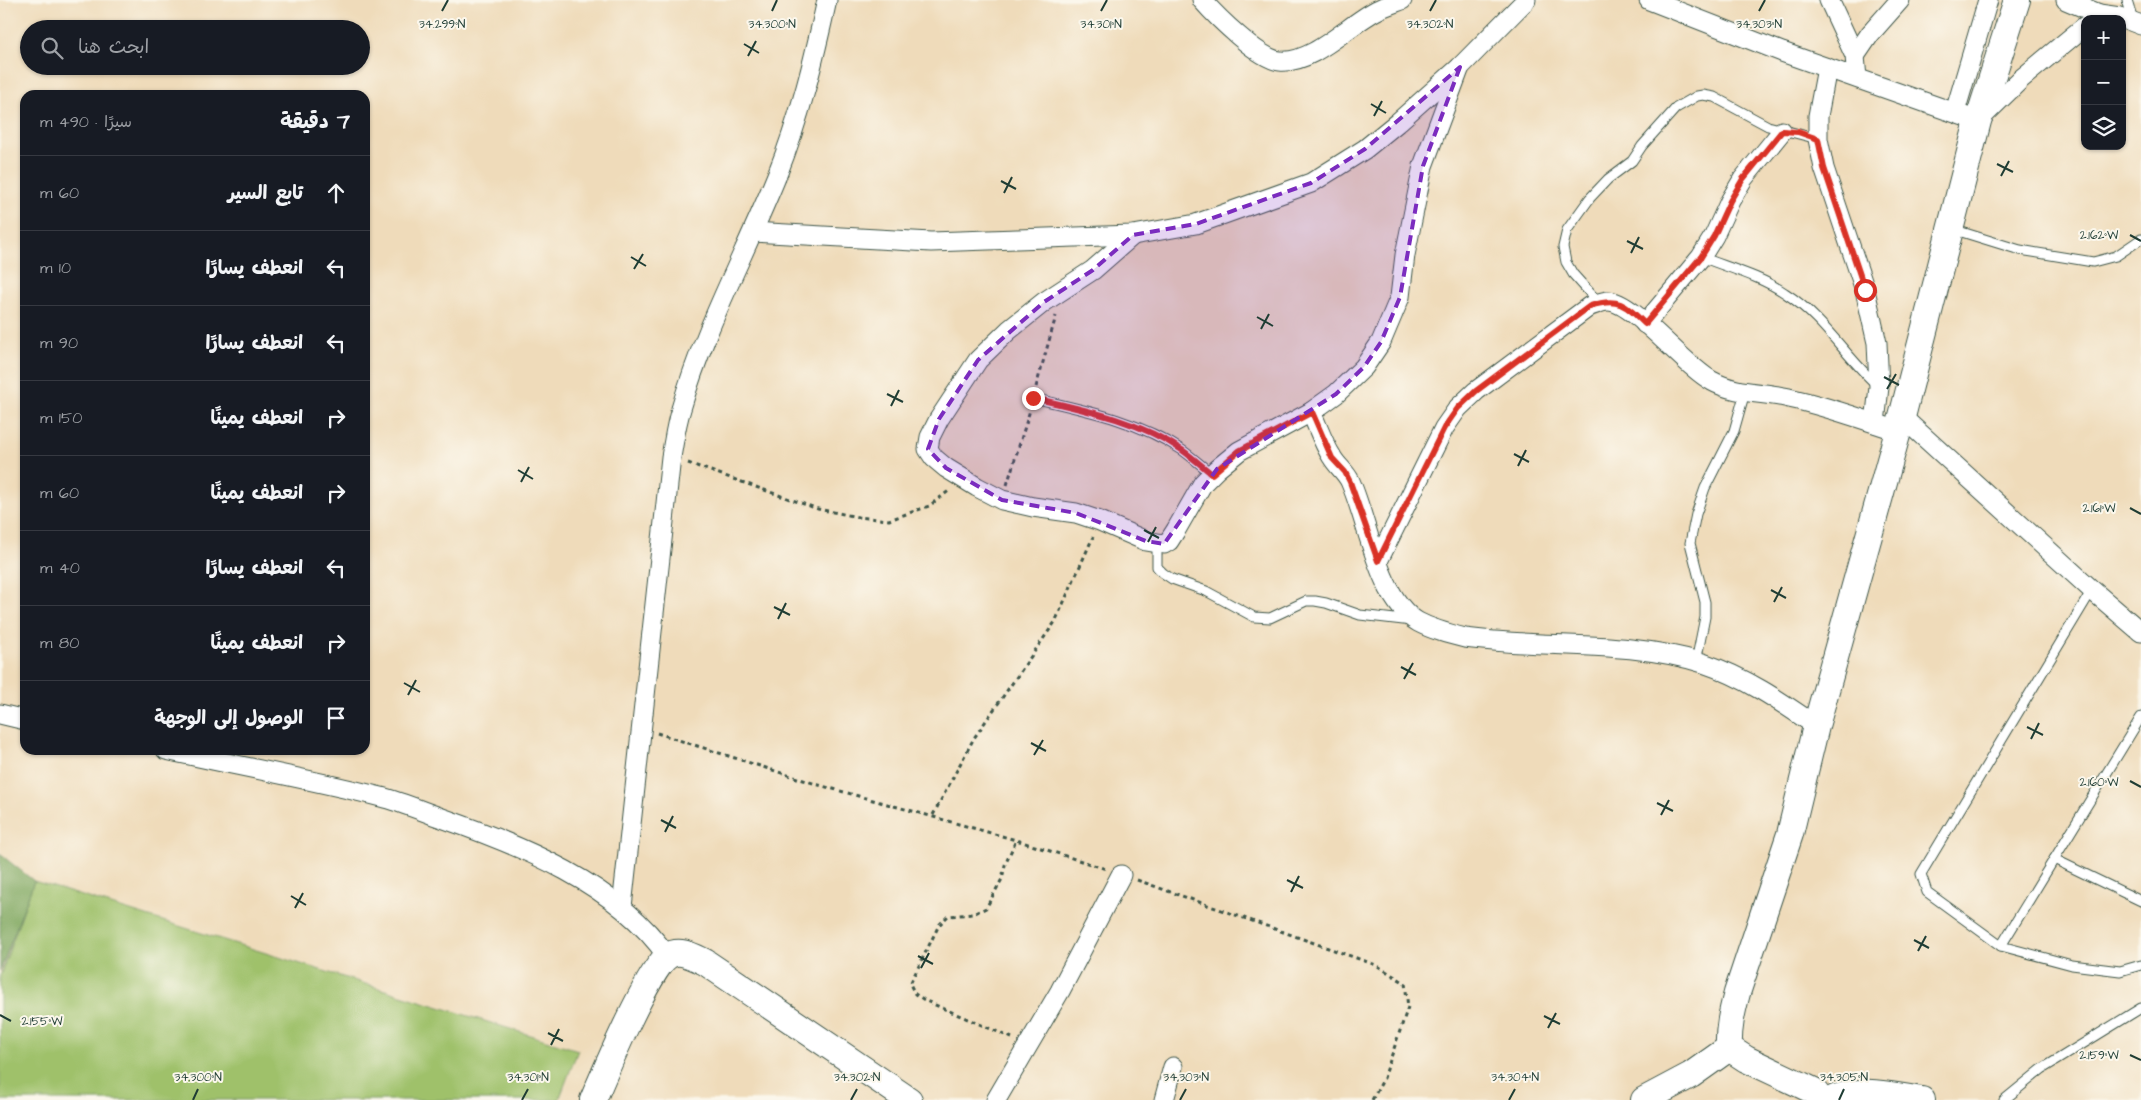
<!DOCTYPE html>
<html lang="ar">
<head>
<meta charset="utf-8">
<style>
  :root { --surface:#171b24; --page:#20242c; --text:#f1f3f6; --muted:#9ea1a6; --line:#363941 }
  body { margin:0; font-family:"Architects Daughter","Playpen Sans Arabic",sans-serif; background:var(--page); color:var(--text); direction:rtl }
  .controls { position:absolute; right:15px; top:15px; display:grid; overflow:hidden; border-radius:10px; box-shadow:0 1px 4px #0004 }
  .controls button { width:45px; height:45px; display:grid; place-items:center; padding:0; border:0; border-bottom:1px solid var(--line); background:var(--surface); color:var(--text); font:25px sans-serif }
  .stop { position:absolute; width:15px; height:15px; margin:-11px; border:4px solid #d93025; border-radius:50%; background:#fff }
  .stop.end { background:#d93025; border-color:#fff; box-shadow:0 1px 5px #0008 }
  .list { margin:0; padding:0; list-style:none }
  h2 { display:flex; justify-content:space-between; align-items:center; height:65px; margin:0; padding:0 20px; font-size:21px }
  h2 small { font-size:16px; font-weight:400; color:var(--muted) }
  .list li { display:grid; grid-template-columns:32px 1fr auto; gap:15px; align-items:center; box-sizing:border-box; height:75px; padding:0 20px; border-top:1px solid var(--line) }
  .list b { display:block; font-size:19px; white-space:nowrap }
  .list em { font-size:16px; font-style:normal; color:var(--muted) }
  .icon { flex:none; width:28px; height:28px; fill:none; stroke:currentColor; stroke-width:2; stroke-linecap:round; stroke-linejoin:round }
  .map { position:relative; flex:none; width:2141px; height:1100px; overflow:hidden; direction:ltr }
  .search { position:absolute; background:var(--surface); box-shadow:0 1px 4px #0004; left:20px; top:20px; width:350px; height:55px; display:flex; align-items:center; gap:12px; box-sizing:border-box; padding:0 18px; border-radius:28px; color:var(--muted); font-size:19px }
  .panel { position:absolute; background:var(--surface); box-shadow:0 1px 4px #0004; left:20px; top:90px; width:350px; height:665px; border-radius:15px; direction:rtl }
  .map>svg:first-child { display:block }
  .green { fill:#9fc16b; stroke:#5f7f50 }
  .forest { fill:#7fa75f; stroke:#4f724a }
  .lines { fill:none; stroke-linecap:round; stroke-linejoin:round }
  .lane-casing { stroke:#3e5548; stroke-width:11 }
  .street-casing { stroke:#3e5548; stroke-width:21 }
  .secondary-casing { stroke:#3e5548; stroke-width:28 }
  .path { stroke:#3e5548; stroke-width:3; stroke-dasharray:4 4; stroke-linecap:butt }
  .lane { stroke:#fff; stroke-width:9 }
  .street { stroke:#fff; stroke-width:19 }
  .secondary { stroke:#fff; stroke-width:26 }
  .route { stroke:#d93025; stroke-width:6 }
  .marked { fill:#7b2cbf; fill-opacity:0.2; stroke:#7b2cbf; stroke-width:4; stroke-dasharray:10 6; stroke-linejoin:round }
  .ticks { fill:none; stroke:#1f3d34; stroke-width:2 }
  .ticks-label { font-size:12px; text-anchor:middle; fill:#1f3d34; stroke:#fbf7ec; stroke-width:4; stroke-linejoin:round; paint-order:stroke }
</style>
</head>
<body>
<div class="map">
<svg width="2141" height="1100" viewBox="0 0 2141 1100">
  <rect width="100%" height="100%" fill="#fbf7ec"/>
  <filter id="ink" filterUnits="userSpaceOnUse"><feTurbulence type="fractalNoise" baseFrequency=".02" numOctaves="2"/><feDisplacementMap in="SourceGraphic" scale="10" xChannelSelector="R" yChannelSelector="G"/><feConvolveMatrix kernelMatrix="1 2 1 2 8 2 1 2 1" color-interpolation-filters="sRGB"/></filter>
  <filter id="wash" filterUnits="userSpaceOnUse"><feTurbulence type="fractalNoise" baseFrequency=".0096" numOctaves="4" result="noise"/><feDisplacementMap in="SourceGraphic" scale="20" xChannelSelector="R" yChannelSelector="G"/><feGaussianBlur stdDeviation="1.12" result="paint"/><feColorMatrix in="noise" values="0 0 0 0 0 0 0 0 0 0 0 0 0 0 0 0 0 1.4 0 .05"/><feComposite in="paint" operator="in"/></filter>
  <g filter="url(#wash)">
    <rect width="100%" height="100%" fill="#efdbba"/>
    <path class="green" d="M34,881L578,1050L559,1100H0V976Z"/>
    <path class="forest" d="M0,854L34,881L0,971Z"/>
  </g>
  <g filter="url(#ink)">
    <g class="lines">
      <g class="lane-casing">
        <g id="lane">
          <path d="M2127,0L2133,20"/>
          <path d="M1952,229L2020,250L2093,262L2116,256L2141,239"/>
          <path d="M1701,257C1729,268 1760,276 1785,293C1823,317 1845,356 1877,385"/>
          <path d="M1599,303L1573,274L1566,262L1563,247L1567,230L1590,198L1608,179L1632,161L1642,146L1676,108L1697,96L1703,95L1714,97L1768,126L1818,139"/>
          <path d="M1033,398C1084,410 1137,420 1182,450C1192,457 1202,466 1212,474"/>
          <path d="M1157,544V567L1163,573L1172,579L1206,591L1254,617L1270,618L1306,601H1315L1326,603L1360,615L1412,621"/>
          <path d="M2092,590L1921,874L1927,892L2001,946L2072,965L2120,971L2141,965"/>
          <path d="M1696,662L1705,617V602L1690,543L1696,514L1705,488L1734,431L1745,392"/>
          <path d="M2054,859L2141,901"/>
          <path d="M2001,946L2141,717"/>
          <path d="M2004,1100L2042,1069L2141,1008"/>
        </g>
      </g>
      <g class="street-casing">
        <g id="street">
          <path d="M1202,0C1216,16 1259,59 1280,61C1313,64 1349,24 1377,10C1385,6 1394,3 1402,0"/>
          <path d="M1649,0L1782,52L1978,121L2021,79L2085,26"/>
          <path d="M1829,0L1855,56L1857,78"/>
          <path d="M2066,0L2099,14"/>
          <path d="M2094,19L2099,14L2120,17L2141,25"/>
          <path d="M1855,56L1870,34L1900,0"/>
          <path d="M1827,68L1818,116V139L1824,168L1865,290L1877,343L1879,387L1875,423"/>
          <path d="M1955,112L1988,0"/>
          <path d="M753,232L931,242L1133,235L1196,224L1311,183L1365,149L1397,123L1460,67L1526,0"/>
          <path d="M1133,235L1093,270L1044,302L1009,330L978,360L939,419L930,437L928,449L934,458L946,468L977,487L1002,500L1033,507L1076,513L1100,521L1146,541L1164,544L1169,541L1176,530L1203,483L1217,469L1239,451L1311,412L1336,394L1364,367L1381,342L1400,297L1405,255L1423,166L1460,67"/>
          <path d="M1645,324L1701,257L1714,236L1730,201L1743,179L1782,131"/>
          <path d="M1311,412C1318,427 1323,443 1332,457C1337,466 1345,471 1350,481C1368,521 1378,599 1418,622C1433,630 1449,634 1465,638C1544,649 1626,639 1703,663C1745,677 1780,701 1816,726"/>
          <path d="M1902,417L2092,590L2141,632"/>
          <path d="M1378,561L1444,428L1458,408L1476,391L1590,306C1595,305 1602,301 1608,301C1633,301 1684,366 1712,381C1735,394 1764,392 1789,398C1826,406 1862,419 1898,431"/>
          <path d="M0,714L25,720"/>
          <path d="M166,750C238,766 310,779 381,797C401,802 422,811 442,818C522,846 617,884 667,956"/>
          <path d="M622,907L671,457C674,441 676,424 681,409C704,328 746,252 777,175C800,118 814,59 827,0"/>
          <path d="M996,1100L1060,991L1121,875"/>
          <path d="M1164,1100L1173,1067"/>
        </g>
      </g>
      <g class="secondary-casing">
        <g id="secondary">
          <path d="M593,1100C604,1074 649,968 668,956C680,948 694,957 705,962L909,1100"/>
          <path d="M1644,1100L1691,1075L1729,1048"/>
          <path d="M1821,1100L1814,1091L1746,1059L1729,1048C1728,1029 1732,1012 1737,993L1790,834L1816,726L1902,417L1978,121L2017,0"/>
          <path d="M1831,1100C1858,1086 1894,1096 1922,1100"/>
        </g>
      </g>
      <g class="path">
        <path d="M1036,387L1056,316"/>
        <path d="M688,463L818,509L858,517L889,520L929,506L950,490"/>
        <path d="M1007,485L1030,410"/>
        <path d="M657,733L819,785L1016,840L1106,869"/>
        <path d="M933,815L974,738L1055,622L1093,537"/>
        <path d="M1137,880L1376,965L1405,983L1408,1007L1384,1078L1372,1100"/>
        <path d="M1012,1038L926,1001L915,994L910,984L939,925L948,916L973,914L986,908L1002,879L1005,865L1016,840"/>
      </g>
      <use href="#lane" class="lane"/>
      <use href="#street" class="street"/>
      <use href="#secondary" class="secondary"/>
    </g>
  </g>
  <g class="lines" filter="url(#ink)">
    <path class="route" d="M1033,398C1085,410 1137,420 1182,450C1192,457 1202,466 1212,474L1239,451L1312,412L1332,458L1345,472L1350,482L1378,561L1444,428L1458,408L1476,391L1590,306C1618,297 1625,304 1645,324L1701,257L1714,236L1730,201L1743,179L1782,131L1798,132L1818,139L1824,168L1865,290"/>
  </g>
  <path class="marked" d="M1460,67L1423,166L1400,297L1381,342L1364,367L1336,394L1217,469L1164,544L1146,541L1076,513L1002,500L946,468L928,449L939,419L978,360L1044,302L1093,270L1133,235L1196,224L1311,183L1365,149Z"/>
  <path class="ticks" d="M442,11L448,0M772,11L777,0M1101,11L1107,0M1430,11L1436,0M1759,11L1765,0M744,44L759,53M748,56L756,41M1371,104L1386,113M1374,116L1382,101M1997,164L2013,172M2001,176L2009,161M1001,181L1016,189M1004,193L1012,177M2130,235L2141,241M1627,241L1643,249M1631,253L1639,237M631,257L646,266M634,269L643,254M1257,317L1273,326M1261,329L1269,314M1884,377L1899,385M1887,389L1896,374M887,394L903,402M891,406L899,390M1514,454L1529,462M1518,466L1526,450M518,470L533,479M521,482L529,467M2130,508L2141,514M1144,530L1159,538M1148,542L1156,527M1771,590L1786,598M1774,602L1782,587M774,607L790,615M778,619L786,603M1401,667L1416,675M1404,679L1413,663M404,683L420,692M408,695L416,680M2027,727L2043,735M2031,739L2039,723M1031,743L1046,751M1034,755L1043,740M2130,781L2141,787M1657,803L1673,811M1661,815L1669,800M661,820L676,828M665,832L673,816M1287,880L1303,888M1291,892L1299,876M291,896L306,905M295,908L303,893M1914,940L1929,948M1918,951L1926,936M918,956L933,964M921,968L929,953M0,1015L11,1021M1544,1016L1560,1024M1548,1028L1556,1013M548,1033L563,1041M551,1045L559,1029M2130,1055L2141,1060M193,1100L198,1089M522,1100L528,1089M851,1100L857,1089M1180,1100L1186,1089M1509,1100L1515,1089M1839,1100L1844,1089"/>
  <g class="ticks-label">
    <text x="442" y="28">34.299°N</text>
    <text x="772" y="28">34.300°N</text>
    <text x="1101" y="28">34.301°N</text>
    <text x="1430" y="28">34.302°N</text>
    <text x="1759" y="28">34.303°N</text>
    <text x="2099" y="239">2.162°W</text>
    <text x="2099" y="512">2.161°W</text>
    <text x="2099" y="786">2.160°W</text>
    <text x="42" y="1025">2.155°W</text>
    <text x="2099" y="1059">2.159°W</text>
    <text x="198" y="1081">34.300°N</text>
    <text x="528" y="1081">34.301°N</text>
    <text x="857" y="1081">34.302°N</text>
    <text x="1186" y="1081">34.303°N</text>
    <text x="1515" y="1081">34.304°N</text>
    <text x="1844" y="1081">34.305°N</text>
  </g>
</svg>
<div class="controls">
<button>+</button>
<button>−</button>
<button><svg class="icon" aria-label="layers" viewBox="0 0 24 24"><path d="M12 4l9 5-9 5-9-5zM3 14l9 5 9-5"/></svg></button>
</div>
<div class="stop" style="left:1865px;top:290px"></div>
<div class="stop end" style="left:1033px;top:398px"></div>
<div class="search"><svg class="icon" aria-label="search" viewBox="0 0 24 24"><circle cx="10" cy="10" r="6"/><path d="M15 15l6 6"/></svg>ابحث هنا</div>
<section class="panel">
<h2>7 دقيقة<small>سيرًا · 490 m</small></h2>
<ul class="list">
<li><svg class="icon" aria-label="ahead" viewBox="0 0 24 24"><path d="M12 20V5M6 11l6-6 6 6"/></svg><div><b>تابع السير</b></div><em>60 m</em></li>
<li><svg class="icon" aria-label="left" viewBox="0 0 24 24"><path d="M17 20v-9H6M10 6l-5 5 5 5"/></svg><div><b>انعطف يسارًا</b></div><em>10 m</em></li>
<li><svg class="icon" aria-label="left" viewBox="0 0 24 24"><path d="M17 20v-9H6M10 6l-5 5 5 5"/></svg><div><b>انعطف يسارًا</b></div><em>90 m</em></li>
<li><svg class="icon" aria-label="right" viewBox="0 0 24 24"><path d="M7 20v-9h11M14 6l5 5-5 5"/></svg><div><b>انعطف يمينًا</b></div><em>150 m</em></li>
<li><svg class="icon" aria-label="right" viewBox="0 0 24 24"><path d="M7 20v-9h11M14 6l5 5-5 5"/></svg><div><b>انعطف يمينًا</b></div><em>60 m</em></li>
<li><svg class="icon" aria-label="left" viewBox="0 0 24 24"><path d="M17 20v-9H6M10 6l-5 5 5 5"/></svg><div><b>انعطف يسارًا</b></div><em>40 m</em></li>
<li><svg class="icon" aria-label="right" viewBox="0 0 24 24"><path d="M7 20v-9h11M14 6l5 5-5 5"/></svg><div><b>انعطف يمينًا</b></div><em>80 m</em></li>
<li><svg class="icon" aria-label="arrive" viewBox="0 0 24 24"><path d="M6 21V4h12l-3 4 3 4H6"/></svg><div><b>الوصول إلى الوجهة</b></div></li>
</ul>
</section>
</div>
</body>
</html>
